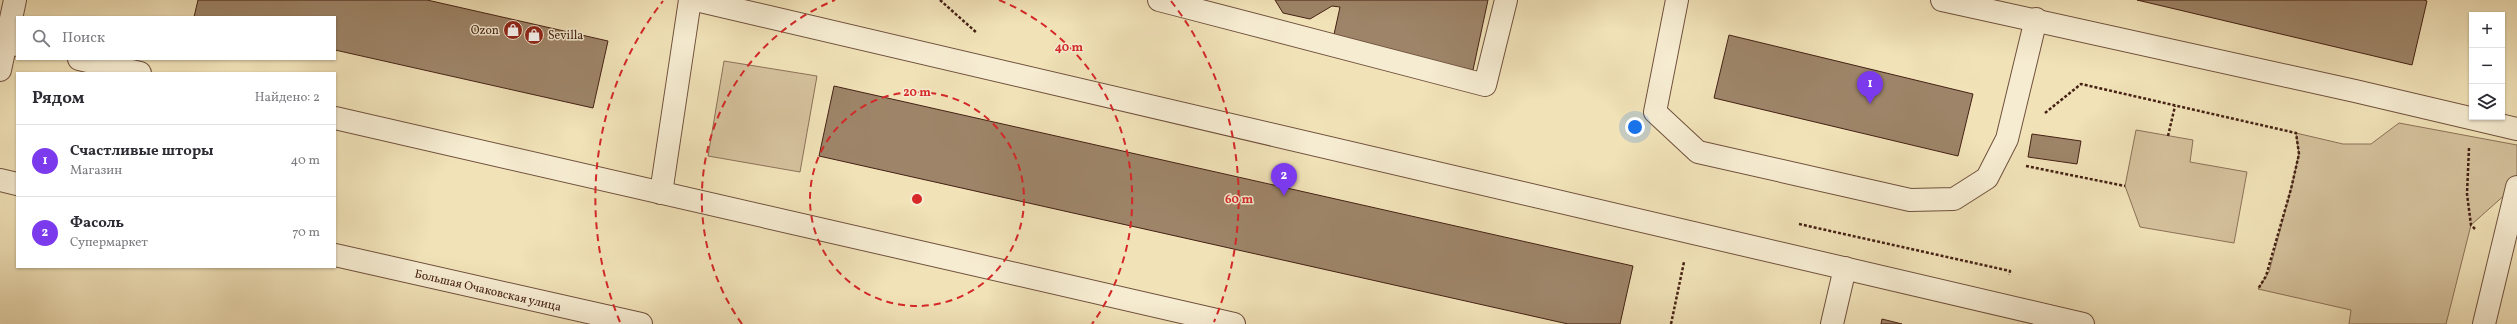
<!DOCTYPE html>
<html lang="ru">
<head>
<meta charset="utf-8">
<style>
  :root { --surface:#fff; --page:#f7f7f7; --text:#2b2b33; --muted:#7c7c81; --line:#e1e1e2; --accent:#7c3aed }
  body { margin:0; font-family:Vollkorn,serif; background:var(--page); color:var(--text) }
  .controls { position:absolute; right:12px; top:12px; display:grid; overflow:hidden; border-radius:0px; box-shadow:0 1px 3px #0004 }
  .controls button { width:36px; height:36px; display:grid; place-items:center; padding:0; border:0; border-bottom:1px solid var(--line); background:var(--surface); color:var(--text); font:20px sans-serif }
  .you { position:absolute; left:1635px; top:127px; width:14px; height:14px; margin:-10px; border:3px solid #fff; border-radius:50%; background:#1a73e8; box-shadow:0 0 0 6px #1a73e833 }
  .badge { display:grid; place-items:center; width:26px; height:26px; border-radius:50%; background:var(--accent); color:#fff; font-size:13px; font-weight:700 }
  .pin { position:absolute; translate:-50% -33px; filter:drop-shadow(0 1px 2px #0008) }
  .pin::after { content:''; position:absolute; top:21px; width:14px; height:12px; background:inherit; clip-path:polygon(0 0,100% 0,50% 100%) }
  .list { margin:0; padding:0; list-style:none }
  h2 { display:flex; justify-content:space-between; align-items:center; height:52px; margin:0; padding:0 16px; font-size:17px }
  h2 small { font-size:13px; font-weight:400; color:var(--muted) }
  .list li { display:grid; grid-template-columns:26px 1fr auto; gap:12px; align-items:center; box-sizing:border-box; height:72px; padding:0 16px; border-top:1px solid var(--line) }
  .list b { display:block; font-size:15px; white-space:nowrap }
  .list p { margin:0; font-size:13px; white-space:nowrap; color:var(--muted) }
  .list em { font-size:13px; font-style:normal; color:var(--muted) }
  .icon { flex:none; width:22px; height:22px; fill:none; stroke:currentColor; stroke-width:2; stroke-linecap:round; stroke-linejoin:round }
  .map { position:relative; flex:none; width:2517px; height:324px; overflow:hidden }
  .search { position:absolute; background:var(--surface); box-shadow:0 1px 3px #0004; left:16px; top:16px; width:320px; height:44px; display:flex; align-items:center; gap:10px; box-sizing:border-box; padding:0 14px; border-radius:0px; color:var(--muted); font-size:15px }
  .panel { position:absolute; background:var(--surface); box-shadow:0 1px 3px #0004; left:16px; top:72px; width:320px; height:196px; border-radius:0px }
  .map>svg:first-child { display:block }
  .green { fill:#d4c19c; stroke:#8c7158 }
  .building { fill:#9e8569; stroke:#452114 }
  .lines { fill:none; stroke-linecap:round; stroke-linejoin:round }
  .minor-casing { stroke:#70513d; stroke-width:24 }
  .path { stroke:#452114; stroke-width:2.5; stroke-dasharray:3 2; stroke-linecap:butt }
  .minor { stroke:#f6ecd1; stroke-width:22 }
  .ring { fill:none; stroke:#d62828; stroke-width:2; stroke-dasharray:7 5 }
  .labels { text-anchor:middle; stroke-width:3; stroke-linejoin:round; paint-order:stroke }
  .poi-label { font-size:12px; fill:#452114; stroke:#f6ecd1; text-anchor:end }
  .street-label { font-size:12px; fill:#452114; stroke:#f6ecd1 }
  .centre { fill:#d62828; stroke:#f6ecd1; stroke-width:2 }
  .ring-label { font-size:12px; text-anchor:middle; font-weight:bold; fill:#d62828; stroke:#f6ecd1; stroke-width:3; stroke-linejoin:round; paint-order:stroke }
</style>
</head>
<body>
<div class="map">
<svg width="2517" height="324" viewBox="0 0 2517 324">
  <rect width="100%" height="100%" fill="#f1e2b8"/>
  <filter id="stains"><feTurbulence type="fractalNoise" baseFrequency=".005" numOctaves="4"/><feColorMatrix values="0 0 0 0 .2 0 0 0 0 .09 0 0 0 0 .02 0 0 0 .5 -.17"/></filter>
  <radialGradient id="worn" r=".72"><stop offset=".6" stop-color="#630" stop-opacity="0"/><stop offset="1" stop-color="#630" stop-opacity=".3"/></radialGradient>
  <g class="green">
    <path d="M724,61L817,76L800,172L708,156Z"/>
    <path d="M2399,123L2517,145V184L2471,225L2446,324H2349L2351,310L2258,289L2269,272L2291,189L2299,154L2296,133L2343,144H2371Z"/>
    <path d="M2136,130L2193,140L2190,162L2247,172L2234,243L2140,227L2125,186Z"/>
  </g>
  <g class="building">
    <path d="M198,0H427L608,41L593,108L335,50V17H194Z"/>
    <path d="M1275,0H1488L1473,70L1333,39L1340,7L1332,6L1310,19L1283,13Z"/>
    <path d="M2137,0H2424L2427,1L2412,65Z"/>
    <path d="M1729,35L1973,94L1958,156L1714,98Z"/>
    <path d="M834,86L1633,266L1620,324H1568L819,156Z"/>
    <path d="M2032,134L2081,141L2077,164L2028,157Z"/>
    <path d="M1882,319L1902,324H1881Z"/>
  </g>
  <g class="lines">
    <g class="minor-casing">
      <g id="minor">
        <path d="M696,0L2083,324"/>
        <path d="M1159,0L1485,85L1506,0"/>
        <path d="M1677,0L1655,112L1698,152L1910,200L1954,199L1987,178L2007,139L2036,19"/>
        <path d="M1942,0L2355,91L2517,129"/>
        <path d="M6,42L15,0"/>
        <path d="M79,59L140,73"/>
        <path d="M0,70L6,42L17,45"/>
        <path d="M335,118L1234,324"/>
        <path d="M0,180L17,184"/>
        <path d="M661,193L690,0"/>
        <path d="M335,255L641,324"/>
        <path d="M1832,324L1845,268"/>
        <path d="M2484,324L2517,187"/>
      </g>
    </g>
    <g class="path">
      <path d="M940,0L977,33"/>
      <path d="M2045,113L2081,84L2296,133L2299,154L2291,189L2266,276L2258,289"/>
      <path d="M2168,136L2175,106"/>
      <path d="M2469,148L2467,194L2471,225L2475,229"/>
      <path d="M2026,166L2125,186"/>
      <path d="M1799,224L2010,271L2009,275"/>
      <path d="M1671,324L1684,262"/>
    </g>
    <use href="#minor" class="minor"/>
  </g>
  <g class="ring">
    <circle cx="917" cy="199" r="107"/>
    <path d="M742 324A215 215 0 0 1 835 0M999 0A215 215 0 0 1 1092 324"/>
    <path d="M620 322A322 322 0 0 1 663 1M1171 1A322 322 0 0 1 1214 322"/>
  </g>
  <defs>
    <g id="shop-disc" transform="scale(1)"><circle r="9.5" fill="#8f2418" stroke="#f6ecd1"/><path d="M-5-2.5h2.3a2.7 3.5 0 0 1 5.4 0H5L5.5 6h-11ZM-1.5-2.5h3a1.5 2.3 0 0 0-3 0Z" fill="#fff"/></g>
  </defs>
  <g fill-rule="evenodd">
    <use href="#shop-disc" x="513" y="30"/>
    <use href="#shop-disc" x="534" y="35"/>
  </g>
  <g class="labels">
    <g class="poi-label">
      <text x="499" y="34">Ozon</text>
      <text x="548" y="39" text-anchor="start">Sevilla</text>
    </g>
    <g class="street-label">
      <text transform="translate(488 290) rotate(13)" y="4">Большая Очаковская улица</text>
    </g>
  </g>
  <circle cx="917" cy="199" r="6" class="centre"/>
  <g class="ring-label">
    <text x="1069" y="51">40 m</text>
    <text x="917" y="96">20 m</text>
    <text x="1239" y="203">60 m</text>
  </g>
  <rect width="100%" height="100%" filter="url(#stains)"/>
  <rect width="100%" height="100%" fill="url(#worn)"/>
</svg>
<div class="controls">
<button>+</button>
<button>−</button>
<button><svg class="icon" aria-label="layers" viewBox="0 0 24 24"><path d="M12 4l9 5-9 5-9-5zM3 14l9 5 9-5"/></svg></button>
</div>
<div class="you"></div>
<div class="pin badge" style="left:1870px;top:104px">1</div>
<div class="pin badge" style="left:1284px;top:196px">2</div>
<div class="search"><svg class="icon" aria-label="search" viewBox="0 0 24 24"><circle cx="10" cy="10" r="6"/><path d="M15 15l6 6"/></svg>Поиск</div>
<section class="panel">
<h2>Рядом<small>Найдено: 2</small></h2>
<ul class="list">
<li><span class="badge">1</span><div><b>Счастливые шторы</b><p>Магазин</p></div><em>40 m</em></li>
<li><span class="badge">2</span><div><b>Фасоль</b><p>Супермаркет</p></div><em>70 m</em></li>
</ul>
</section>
</div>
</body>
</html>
